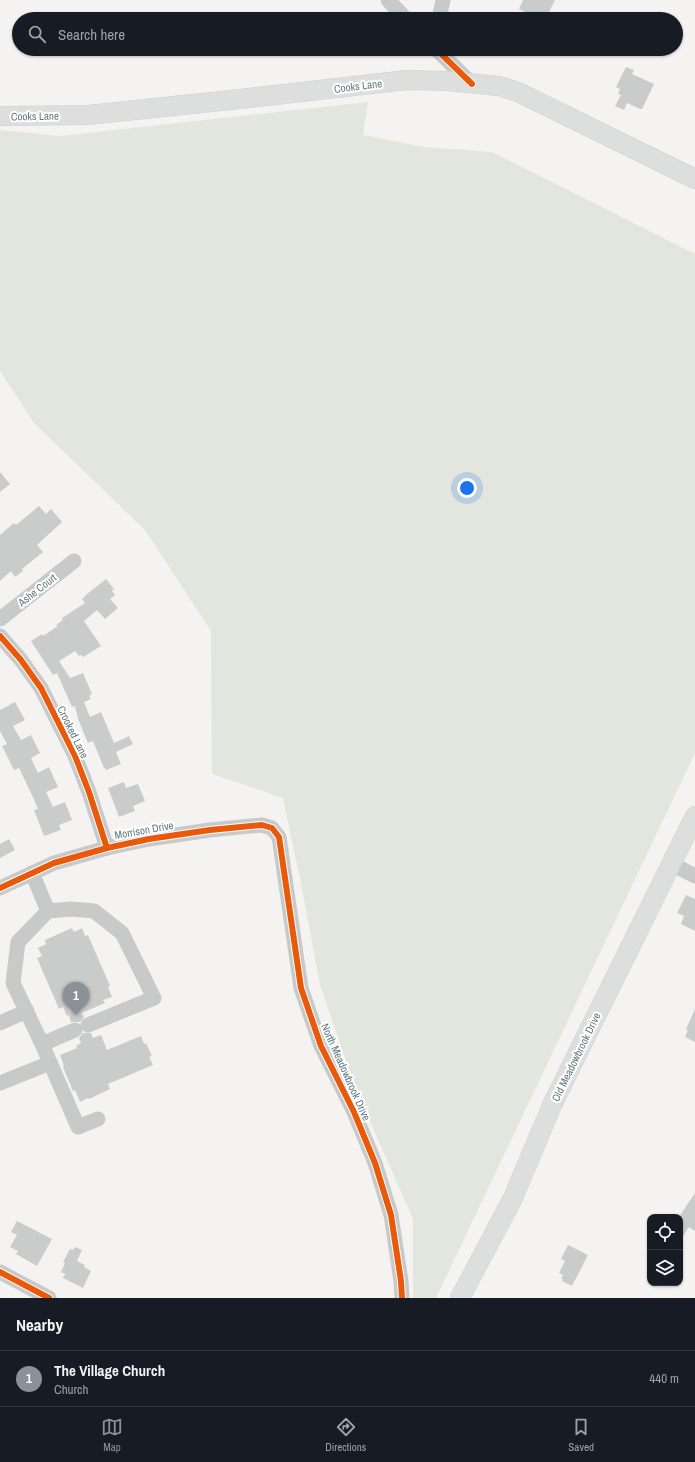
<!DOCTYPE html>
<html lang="en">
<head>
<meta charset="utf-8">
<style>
  :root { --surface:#171b24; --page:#242831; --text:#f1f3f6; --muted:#9ea1a6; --line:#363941; --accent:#8c9099 }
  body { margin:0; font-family:"Archivo Narrow",sans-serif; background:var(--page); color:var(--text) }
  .controls { position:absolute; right:12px; bottom:12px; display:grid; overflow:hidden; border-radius:8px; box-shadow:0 1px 3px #0004 }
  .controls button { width:36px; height:36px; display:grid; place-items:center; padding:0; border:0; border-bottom:1px solid var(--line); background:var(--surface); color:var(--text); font:20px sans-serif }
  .you { position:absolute; left:467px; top:488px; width:14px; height:14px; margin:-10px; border:3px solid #fff; border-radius:50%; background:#1a73e8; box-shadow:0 0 0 6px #1a73e833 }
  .badge { display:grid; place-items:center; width:26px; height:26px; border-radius:50%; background:var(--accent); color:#fff; font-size:13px; font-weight:700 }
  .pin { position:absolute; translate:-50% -33px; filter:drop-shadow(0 1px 2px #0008) }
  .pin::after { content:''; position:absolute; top:21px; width:14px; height:12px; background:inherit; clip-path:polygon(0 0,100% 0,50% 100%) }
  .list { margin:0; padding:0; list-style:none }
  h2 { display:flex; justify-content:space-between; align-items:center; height:52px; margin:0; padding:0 16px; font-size:17px }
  h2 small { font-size:13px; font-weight:400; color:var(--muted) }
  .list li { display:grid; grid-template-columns:26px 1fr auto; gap:12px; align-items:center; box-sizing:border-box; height:56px; padding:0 16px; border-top:1px solid var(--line) }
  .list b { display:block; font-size:15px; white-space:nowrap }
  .list p { margin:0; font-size:13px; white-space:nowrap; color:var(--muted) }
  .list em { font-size:13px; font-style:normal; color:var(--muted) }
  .icon { flex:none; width:22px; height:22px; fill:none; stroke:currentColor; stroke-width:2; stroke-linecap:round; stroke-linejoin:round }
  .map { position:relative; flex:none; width:695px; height:1298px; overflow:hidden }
  .search { position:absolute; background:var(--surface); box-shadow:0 1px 3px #0004; left:12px; right:12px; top:12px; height:44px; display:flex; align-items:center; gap:10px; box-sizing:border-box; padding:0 14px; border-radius:22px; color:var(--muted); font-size:15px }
  .sheet { height:108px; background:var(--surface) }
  nav { display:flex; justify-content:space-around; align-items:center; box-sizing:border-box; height:56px; border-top:1px solid var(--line); background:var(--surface); font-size:11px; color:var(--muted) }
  nav a { display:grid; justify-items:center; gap:2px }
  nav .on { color:var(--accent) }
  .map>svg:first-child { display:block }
  .green { fill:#e3e5df }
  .building { fill:#cacbcb }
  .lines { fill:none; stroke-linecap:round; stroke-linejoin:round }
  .major-casing { stroke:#d0d0d0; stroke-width:20 }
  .minor { stroke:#c8c9c9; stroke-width:15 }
  .major { stroke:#dddede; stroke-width:19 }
  .cycleway-casing { stroke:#fff; stroke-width:8 }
  .cycleway { stroke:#e8590c; stroke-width:6 }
  .labels { text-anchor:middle; stroke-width:4; stroke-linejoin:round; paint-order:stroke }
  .street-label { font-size:11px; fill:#637a82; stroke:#fff }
</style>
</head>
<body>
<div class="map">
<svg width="695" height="1298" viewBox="0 0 695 1298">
  <rect width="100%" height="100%" fill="#f4f3f2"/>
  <path class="green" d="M368,102L363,135L424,147L492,152L695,254V753L436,1298H413V1219L355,1087L320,985L303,894L283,798L212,774L211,631L145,530L34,423L0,371V130L60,136Z"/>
  <g class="building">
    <path d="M523,0H555L549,12L563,19H539L519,9Z"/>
    <path d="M626,67L634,70L632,74L654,84L642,109H640L627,103L624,110L615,106L621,95L618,94L620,89L616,87Z"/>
    <path d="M0,472L10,484L0,492Z"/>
    <path d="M39,506L46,514L51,509L62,522L37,545L43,552L22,569L23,571L15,577L11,571L0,581V535L14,523L16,525Z"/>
    <path d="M106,579L114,589L112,591L115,595L110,599L118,608L105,619L97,610L84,621L101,646L83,657L81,655L79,656L75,651L59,661L70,678L83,673L92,694L89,696L91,699L84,702L90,717L101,712L114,743L129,736L133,744L116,752L121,764L106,770L105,768H104L93,741L88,743L78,719L75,706L72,707L57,673L53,675L31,641L42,634L43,636L58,626L56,625L63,620L62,618L85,603L82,599L87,594Z"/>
    <path d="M15,702L25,720L13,726L21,740L31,735L40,753L31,758L38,773L49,767L58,787L46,792L53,807L65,802L72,820L59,825L61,830L44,836L34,810L38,809L31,793L19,768L14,770L2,746L7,744L0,731V710Z"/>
    <path d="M124,782L126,788L138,784L145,801L133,806L135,811L119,817L108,788Z"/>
    <path d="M9,839L15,850L0,858V844Z"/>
    <path d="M686,895L695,899V931L681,924L684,916L677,913Z"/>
    <path d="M72,928L74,932L82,928L85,936L88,935L110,986L108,987L112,997L103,1000L105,1003L82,1013L84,1017L80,1022H71L69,1015L67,1016L63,1007L59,1009L37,958L42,956L38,948L46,944L45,940Z"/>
    <path d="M695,1009V1042L685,1037L688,1030L686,1029Z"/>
    <path d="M83,1033H91L93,1038L101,1035L107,1050L141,1036L144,1044L146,1043L152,1056L149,1057L153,1065L108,1084L110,1089L89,1099L88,1098L80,1102L75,1090L73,1091L63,1067L64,1066L60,1055L77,1048L76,1046L81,1043L79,1038Z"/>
    <path d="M695,1193V1231L689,1227L680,1241L679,1217Z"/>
    <path d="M17,1221L52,1239L37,1266L16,1254L18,1251L10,1247L17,1235L11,1232Z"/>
    <path d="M568,1245L588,1255L572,1286L562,1281L563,1279H561L563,1275L559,1273L565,1261L561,1259Z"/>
    <path d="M75,1247L82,1250L77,1261L85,1265L84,1267L91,1271L83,1288L63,1278L65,1274L61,1272L65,1263L63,1262L70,1249L73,1250Z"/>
  </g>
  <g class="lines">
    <g class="major-casing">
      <g id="major">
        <path d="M0,116L88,115L240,99L407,80L448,81L499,86L518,92L695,179"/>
        <path d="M460,1298L513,1198L552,1105L695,816"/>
      </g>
    </g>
    <g class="minor">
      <path d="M388,0L406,19"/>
      <path d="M439,19L443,0"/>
      <path d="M436,49L472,84"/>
      <path d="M0,619L74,561"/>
      <path d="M0,636L21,660L41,688L75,756L89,792L107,848"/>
      <path d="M672,864L695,876"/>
      <path d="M32,873L48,911L18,942L13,983L42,1044L75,1030"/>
      <path d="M0,888L54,863L107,848L149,839L210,830L262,825L272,828L279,837L301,988L321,1046L354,1112L375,1163L391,1215L401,1281L402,1298"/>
      <path d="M48,911L71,909L94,911L122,933L154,998L88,1025"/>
      <path d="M0,1023L27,1011"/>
      <path d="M42,1044L78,1127L98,1119"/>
      <path d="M0,1083L50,1063"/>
      <path d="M0,1272L49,1298"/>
    </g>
    <use href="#major" class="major"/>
    <g class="cycleway-casing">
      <g id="cycleway">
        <path d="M436,49L472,84"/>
        <path d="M0,636L21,660L41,688L75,756L89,792L107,848"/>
        <path d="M0,888L54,863L107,848L149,839L210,830L262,825L272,828L279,837L301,988L321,1046L354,1112L375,1163L391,1215L401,1281L402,1298"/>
        <path d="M0,1272L49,1298"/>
      </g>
    </g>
    <use href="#cycleway" class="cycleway"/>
  </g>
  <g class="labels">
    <g class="street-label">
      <text transform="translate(358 86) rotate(-7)" y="4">Cooks Lane</text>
      <text transform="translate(35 116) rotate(-1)" y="4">Cooks Lane</text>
      <text transform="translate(37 590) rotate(-38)" y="4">Ashe Court</text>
      <text transform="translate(73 732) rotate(64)" y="4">Crooked Lane</text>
      <text transform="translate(144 830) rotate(-10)" y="4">Morrison Drive</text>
      <text transform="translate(576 1057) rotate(-64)" y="4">Old Meadowbrook Drive</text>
      <text transform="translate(346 1072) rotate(66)" y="4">North Meadowbrook Drive</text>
    </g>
  </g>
</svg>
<div class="controls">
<button><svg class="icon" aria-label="locate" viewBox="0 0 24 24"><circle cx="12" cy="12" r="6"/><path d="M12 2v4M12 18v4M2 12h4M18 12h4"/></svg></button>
<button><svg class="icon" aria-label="layers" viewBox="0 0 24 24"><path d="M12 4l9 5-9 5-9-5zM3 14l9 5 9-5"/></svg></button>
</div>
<div class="you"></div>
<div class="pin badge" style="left:76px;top:1015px">1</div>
<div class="search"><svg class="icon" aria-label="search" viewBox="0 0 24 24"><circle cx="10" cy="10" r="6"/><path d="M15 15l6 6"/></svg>Search here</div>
</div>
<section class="sheet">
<h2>Nearby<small></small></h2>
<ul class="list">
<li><span class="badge">1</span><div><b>The Village Church</b><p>Church</p></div><em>440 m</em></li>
</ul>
</section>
<nav>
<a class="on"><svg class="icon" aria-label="map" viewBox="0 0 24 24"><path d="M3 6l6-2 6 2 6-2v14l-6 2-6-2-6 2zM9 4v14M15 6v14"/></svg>Map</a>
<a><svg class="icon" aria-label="directions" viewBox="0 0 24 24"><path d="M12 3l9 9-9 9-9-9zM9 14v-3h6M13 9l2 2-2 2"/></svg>Directions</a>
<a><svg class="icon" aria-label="saved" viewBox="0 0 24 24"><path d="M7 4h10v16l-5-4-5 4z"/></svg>Saved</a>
</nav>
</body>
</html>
